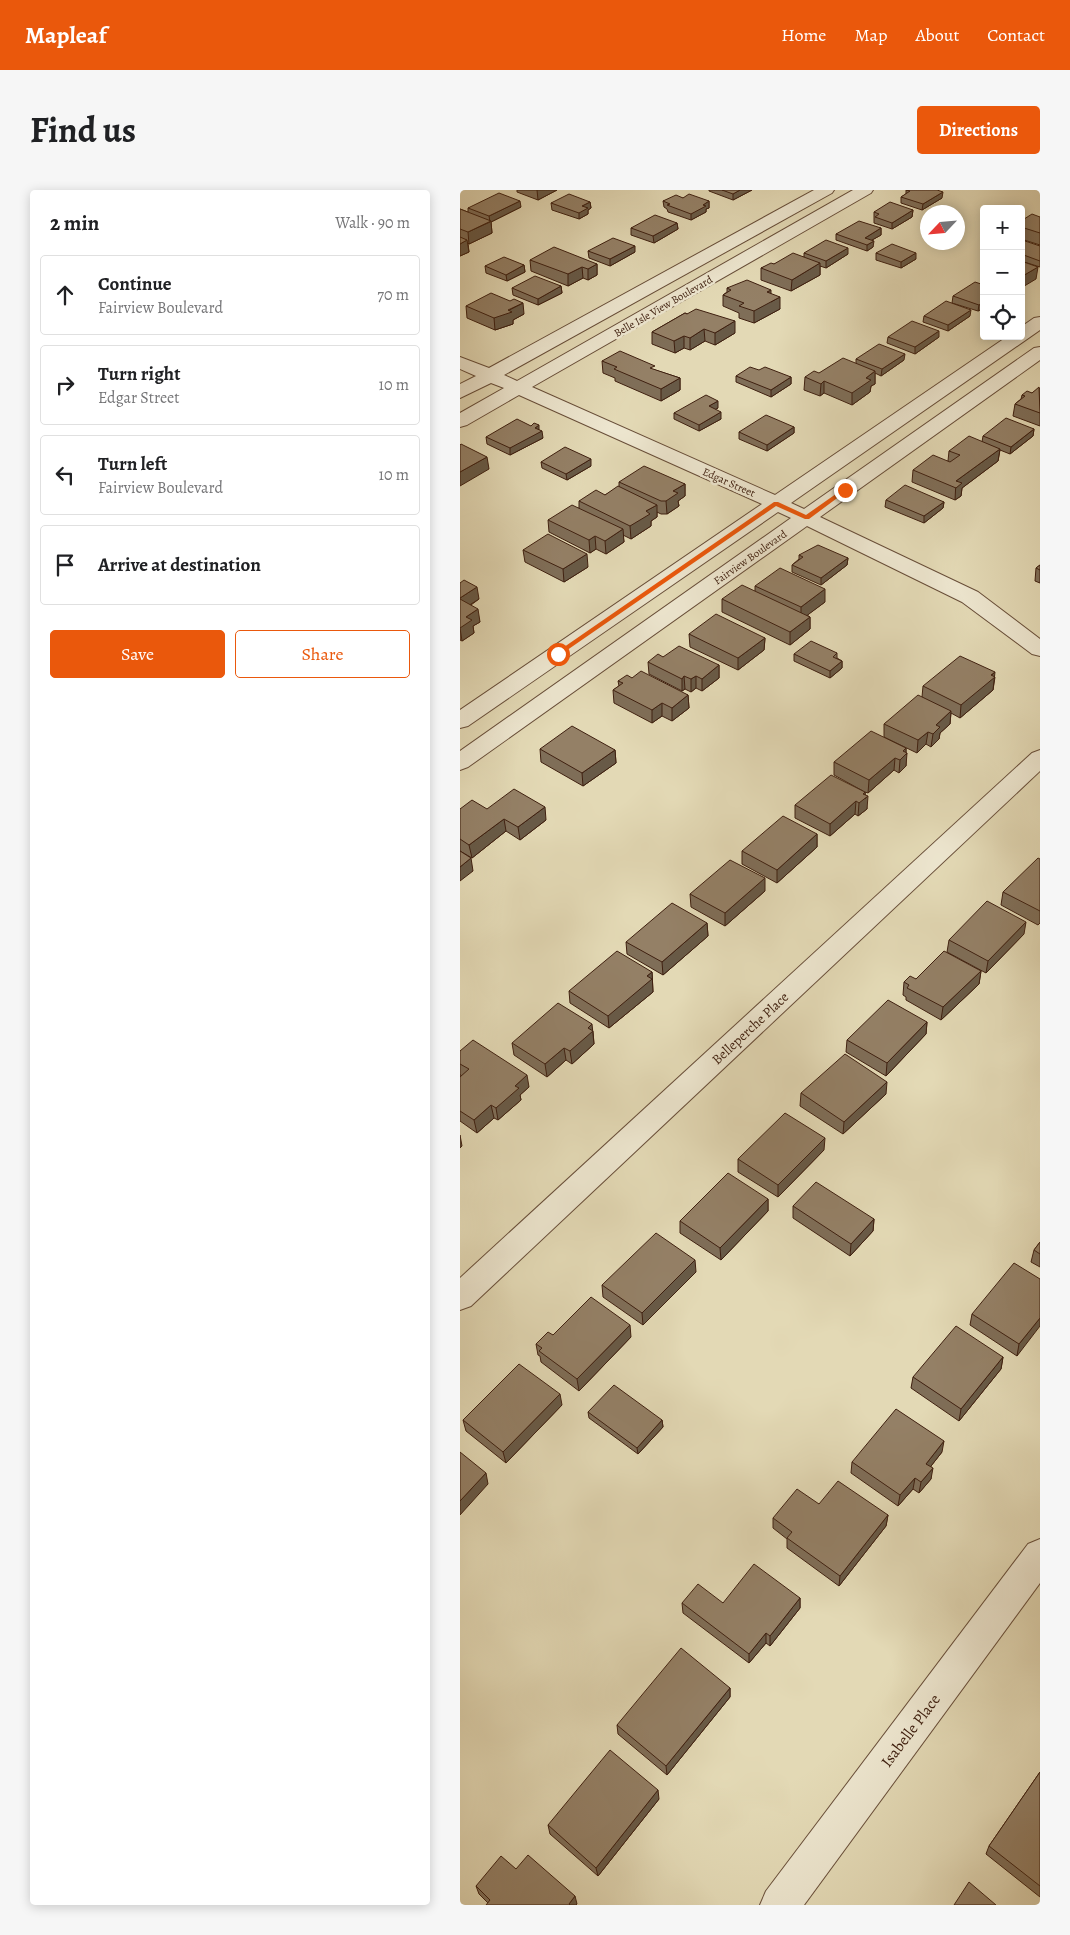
<!DOCTYPE html>
<html lang="en">
<head>
<meta charset="utf-8">
<style>
  :root { --surface:#fff; --page:#f6f6f6; --text:#202124; --muted:#757577; --line:#e0e0e0; --accent:#ea580c }
  body { margin:0; font-family:Alegreya,serif; background:var(--page); color:var(--text) }
  .controls { position:absolute; right:15px; top:15px; display:grid; overflow:hidden; border-radius:5px; box-shadow:0 2px 12px #0003 }
  .controls button { width:45px; height:45px; display:grid; place-items:center; padding:0; border:0; border-bottom:1px solid var(--line); background:var(--surface); color:var(--text); font:25px sans-serif }
  .compass { position:absolute; left:460px; top:15px; width:45px; height:45px; border-radius:50%; background:var(--surface); box-shadow:0 2px 12px #0003; rotate:244deg }
  .stop { position:absolute; width:15px; height:15px; margin:-11px; border:4px solid #ea580c; border-radius:50%; background:#fff }
  .stop.end { background:#ea580c; border-color:#fff; box-shadow:0 1px 5px #0008 }
  .list { margin:0; padding:0; list-style:none }
  h2 { display:flex; justify-content:space-between; align-items:center; height:65px; margin:0; padding:0 20px; font-size:21px }
  h2 small { font-size:16px; font-weight:400; color:var(--muted) }
  .list li { display:grid; grid-template-columns:32px 1fr auto; gap:15px; align-items:center; box-sizing:border-box; height:80px; margin:0 10px 10px; padding:0 10px; border:1px solid var(--line); border-radius:5px }
  .list b { display:block; font-size:19px; white-space:nowrap }
  .list p { margin:0; font-size:16px; white-space:nowrap; color:var(--muted) }
  .list em { font-size:16px; font-style:normal; color:var(--muted) }
  .actions { display:flex; gap:10px; padding:15px 20px }
  .actions a { flex:1; padding:11px 0; border:1px solid var(--accent); border-radius:5px; text-align:center; font-size:18px; color:var(--accent) }
  .actions .main { background:var(--accent); color:#fff }
  .icon { flex:none; width:28px; height:28px; fill:none; stroke:currentColor; stroke-width:2; stroke-linecap:round; stroke-linejoin:round }
  .map { position:relative; flex:none; width:580px; height:1715px; overflow:hidden; border-radius:5px }
  header { display:flex; align-items:center; gap:30px; box-sizing:border-box; height:70px; padding:0 25px; background:var(--accent); color:#fff }
  header strong { font-size:24px }
  nav { display:flex; gap:28px; margin-inline-start:auto; font-size:18px }
  .intro { display:flex; align-items:center; justify-content:space-between; box-sizing:border-box; height:120px; padding:0 30px }
  h1 { margin:0; font-size:35px }
  .button { padding:12px 22px; border-radius:5px; background:var(--accent); color:#fff; font-size:18px; font-weight:700 }
  main { display:flex; gap:30px; padding:0 30px }
  aside { flex:1; background:var(--surface); border-radius:5px; box-shadow:0 2px 12px #0003 }
  .map>svg:first-child { display:block }
  .lines { fill:none; stroke-linecap:round; stroke-linejoin:round }
  .street-casing { stroke:#684e39; stroke-width:2 }
  .street { fill:#ede6cf; fill-rule:evenodd }
  .wall { fill:#7f6e58; stroke:#3f2010 }
  .shaded-wall { fill:#685a47; stroke:#3f2010 }
  .building { fill:#948066; stroke:#3f2010 }
  .route { fill:#ea580c }
  .labels { text-anchor:middle; stroke-width:5; stroke-linejoin:round; paint-order:stroke }
  .far-street-label { font-size:11px; fill:#3f2010; stroke:#ede6cf }
  .street-label { font-size:14px; fill:#3f2010; stroke:#ede6cf }
  .near-street-label { font-size:16px; fill:#3f2010; stroke:#ede6cf }
</style>
</head>
<body>
<header>
<strong>Mapleaf</strong>
<nav><a>Home</a><a>Map</a><a>About</a><a>Contact</a></nav>
</header>
<div class="intro"><h1>Find us</h1><a class="button">Directions</a></div>
<main>
<aside>
<h2>2 min<small>Walk · 90 m</small></h2>
<ul class="list">
<li><svg class="icon" aria-label="ahead" viewBox="0 0 24 24"><path d="M12 20V5M6 11l6-6 6 6"/></svg><div><b>Continue</b><p>Fairview Boulevard</p></div><em>70 m</em></li>
<li><svg class="icon" aria-label="right" viewBox="0 0 24 24"><path d="M7 20v-9h11M14 6l5 5-5 5"/></svg><div><b>Turn right</b><p>Edgar Street</p></div><em>10 m</em></li>
<li><svg class="icon" aria-label="left" viewBox="0 0 24 24"><path d="M17 20v-9H6M10 6l-5 5 5 5"/></svg><div><b>Turn left</b><p>Fairview Boulevard</p></div><em>10 m</em></li>
<li><svg class="icon" aria-label="arrive" viewBox="0 0 24 24"><path d="M6 21V4h12l-3 4 3 4H6"/></svg><div><b>Arrive at destination</b></div></li>
</ul>
<div class="actions"><a class="main">Save</a><a>Share</a></div>
</aside>
<div class="map">
<svg width="580" height="1715" viewBox="0 0 580 1715">
  <rect width="100%" height="100%" fill="#e3d9b5"/>
  <filter id="stains"><feTurbulence type="fractalNoise" baseFrequency=".004" numOctaves="4"/><feColorMatrix values="0 0 0 0 .2 0 0 0 0 .09 0 0 0 0 .02 0 0 0 .5 -.17"/></filter>
  <radialGradient id="worn" r=".72"><stop offset=".6" stop-color="#630" stop-opacity="0"/><stop offset="1" stop-color="#630" stop-opacity=".3"/></radialGradient>
  <g class="lines">
    <g class="street-casing">
      <g id="street">
        <path d="M354,0H374L372,3L44,185L57,191L393,0H413L411,3L72,197L315,305L548,146H561V137L574,128L580,127V140L331,313L344,319L574,158L580,157V170L360,327L518,402L580,449V466L572,464L502,412L347,336L8,577L0,580V561L331,328L318,322L8,536L0,538V520L302,314L59,205L7,235L0,237V223L44,198L31,193L0,208V194L16,186L0,179V167L29,178Z"/>
        <path d="M580,560V581L11,1116L0,1120V1088L572,563Z"/>
        <path d="M580,1349V1393L344,1715H300L306,1701L568,1354Z"/>
      </g>
    </g>
    <use href="#street" class="street"/>
  </g>
  <g class="wall">
    <path d="M57,0H97L78,10L57,2Z"/>
    <path d="M249,0H292L273,10L249,1Z"/>
    <path d="M446,0L482,8L462,20L441,13V7L446,4Z"/>
    <path d="M223,8L249,11V18L246,19V22L231,30L208,22L207,19L204,17L203,11Z"/>
    <path d="M130,12L131,18L128,20V24L119,29L92,20L91,13Z"/>
    <path d="M61,17L31,32L32,43L9,54L8,53L9,62L0,66V19L8,22V18Z"/>
    <path d="M453,20L452,27L432,39L414,33V22Z"/>
    <path d="M580,27V55L561,49V37Z"/>
    <path d="M217,33L218,39L194,53L171,45V38Z"/>
    <path d="M421,38V45L412,50L413,57L407,61L376,50V44Z"/>
    <path d="M561,54L580,56V77L561,71Z"/>
    <path d="M128,61L175,62L150,76L129,68Z"/>
    <path d="M344,63L388,64L366,78L360,76V85L331,101L301,90V78L314,74L344,67Z"/>
    <path d="M416,63L456,69L441,78L416,70Z"/>
    <path d="M70,70L137,74V85L128,90L123,88L108,96L71,81Z"/>
    <path d="M64,75L65,82L47,91L26,83L25,76Z"/>
    <path d="M523,79H524V92L522,91Z"/>
    <path d="M524,95V118L518,121L492,113L493,106Z"/>
    <path d="M101,96L102,103L78,115L53,105L52,98Z"/>
    <path d="M267,98L311,104L320,119L294,133L279,128V123L263,116V105L267,102Z"/>
    <path d="M6,116L64,124L53,130V134L35,140L7,128Z"/>
    <path d="M225,123L275,143L255,155L245,151L230,160L224,158L215,163L192,154V142Z"/>
    <path d="M464,126H510L488,141L463,132Z"/>
    <path d="M428,147H479L455,164L427,153Z"/>
    <path d="M396,169L444,170L421,186L415,183V194L411,196L410,202L392,215L364,203L360,206L344,200L345,187L396,174Z"/>
    <path d="M142,171L195,180L220,188V200L201,211L155,191V188L143,183Z"/>
    <path d="M276,186L331,187V194L311,207L276,192Z"/>
    <path d="M580,198V236L553,226L555,214L561,209L562,205L572,203Z"/>
    <path d="M258,218L255,219L261,229L239,241L214,229V223Z"/>
    <path d="M334,237V243L307,261L279,249V242Z"/>
    <path d="M574,239L573,246L550,264L540,260L538,271L502,298L501,306L495,310L452,292L453,280L488,271L489,261L522,252L523,246Z"/>
    <path d="M26,247L83,248L50,265L27,254Z"/>
    <path d="M81,272L131,276L107,290L82,278Z"/>
    <path d="M159,292L225,294V306L218,311L219,316L207,324H201L197,322V327L191,331V336L171,349L163,345L164,352L146,364L136,359L130,363L89,342L88,330L119,318V311L145,305L159,297Z"/>
    <path d="M426,310L484,312L483,318L464,333L425,317Z"/>
    <path d="M63,360L128,377L104,392L65,372Z"/>
    <path d="M339,365L388,368L387,375L361,395L332,382V375L339,369Z"/>
    <path d="M580,375V393L575,391L576,378Z"/>
    <path d="M0,393L19,409L11,415L20,432L13,436L14,443L2,451L0,450Z"/>
    <path d="M295,396L365,412L347,425L350,427V439L330,455L262,422V409L295,401Z"/>
    <path d="M229,444L305,448L304,460L278,480L230,457Z"/>
    <path d="M377,463V468L382,471V478L370,488L334,471V464Z"/>
    <path d="M203,467L259,475V488L242,501L236,498L231,502L225,499L222,501L189,484L188,472Z"/>
    <path d="M534,487H535L533,500L500,528L491,523L490,534L480,543L479,549L471,557L466,554L457,563L424,547V534L462,507L463,496Z"/>
    <path d="M172,488L228,505L229,518L212,531L202,526L192,533L154,513L153,500L159,496L158,491Z"/>
    <path d="M446,558V576L439,583L434,580L408,603L405,602L407,619L398,626L395,624L370,646L335,628V615L403,601L374,585V572Z"/>
    <path d="M80,559L155,560L156,573L123,596L81,572Z"/>
    <path d="M0,619L86,630L60,650L46,641L12,668L0,661Z"/>
    <path d="M357,644V657L317,693L282,674V661Z"/>
    <path d="M580,669V733L578,735L541,715L543,702Z"/>
    <path d="M305,701L265,736L231,717L230,704Z"/>
    <path d="M247,733L248,746L203,785L167,764L166,752Z"/>
    <path d="M564,744L526,783L487,762L489,750Z"/>
    <path d="M521,781L519,794L481,830L446,810V807L443,805L444,792L456,789Z"/>
    <path d="M192,782L193,802L149,838L110,813L109,801Z"/>
    <path d="M467,832L466,844L426,886L386,862L387,850Z"/>
    <path d="M133,841L134,854L112,874L106,870L87,887L54,865L52,853Z"/>
    <path d="M0,861L69,897L60,905L61,910L38,930L34,928L17,943L0,931V887L1,885H0Z"/>
    <path d="M341,903L426,904L383,944L340,916Z"/>
    <path d="M364,960L318,1007L278,982V969Z"/>
    <path d="M308,1009V1021L261,1070L220,1043V1031Z"/>
    <path d="M333,1016L414,1029L413,1041L390,1066L333,1028Z"/>
    <path d="M580,1052V1077L571,1072L574,1060Z"/>
    <path d="M236,1082L183,1135L143,1107L142,1095Z"/>
    <path d="M580,1089L557,1166L510,1135L512,1124Z"/>
    <path d="M93,1145L171,1147L119,1201L81,1172L80,1166L78,1165L76,1154Z"/>
    <path d="M543,1167L541,1179L499,1231L451,1198L453,1187Z"/>
    <path d="M102,1215L46,1273L6,1241L3,1230Z"/>
    <path d="M128,1222L202,1230L203,1237L178,1264L129,1228Z"/>
    <path d="M482,1262L471,1276V1289L459,1303L453,1299L438,1316L391,1283L392,1272Z"/>
    <path d="M359,1314L428,1325L426,1336L379,1396L327,1358V1349L313,1338V1328Z"/>
    <path d="M340,1408V1418L310,1456L306,1453L289,1473L223,1423L222,1413H263Z"/>
    <path d="M270,1498V1507L207,1585L158,1544L157,1535Z"/>
    <path d="M580,1582V1707L526,1664L529,1656Z"/>
    <path d="M199,1609L138,1686L90,1644L88,1635Z"/>
    <path d="M56,1679L117,1714L28,1713L19,1704L16,1696Z"/>
  </g>
  <g class="shaded-wall">
    <path d="M77,0H97L78,10Z"/>
    <path d="M280,0H292L273,10V4Z"/>
    <path d="M483,2L482,8L462,20L463,14Z"/>
    <path d="M60,11L61,17L31,32L32,43L9,54L8,42L30,32L29,26Z"/>
    <path d="M249,11V18L246,19V22L231,30V24L243,15Z"/>
    <path d="M130,12L131,18L128,20V24L119,29V23L122,16Z"/>
    <path d="M453,20L452,27L432,39V33Z"/>
    <path d="M217,33L218,39L194,53L193,46Z"/>
    <path d="M421,38V45L405,54V48Z"/>
    <path d="M7,50L9,62L0,66V54Z"/>
    <path d="M414,51L413,57L407,61V55Z"/>
    <path d="M175,56V62L150,76V69Z"/>
    <path d="M388,58V64L366,78V71Z"/>
    <path d="M456,63V69L441,78V72Z"/>
    <path d="M360,73V85L331,101L332,90Z"/>
    <path d="M137,74V85L128,90V79Z"/>
    <path d="M64,75L65,82L47,91L46,85Z"/>
    <path d="M122,77L123,88L108,96V84Z"/>
    <path d="M578,77L576,89L561,98V87Z"/>
    <path d="M101,96L102,103L78,115V109Z"/>
    <path d="M311,100V112L320,107V119L294,133V121L307,102Z"/>
    <path d="M524,112V118L518,121L519,115Z"/>
    <path d="M63,113L64,124L53,130V134L35,140L34,128Z"/>
    <path d="M511,120L510,126L488,141V135Z"/>
    <path d="M275,131V143L255,155V143Z"/>
    <path d="M244,139L245,151L230,160V148Z"/>
    <path d="M479,141V147L455,164V157Z"/>
    <path d="M224,146V158L215,163L214,151Z"/>
    <path d="M445,164L444,170L421,186L422,179Z"/>
    <path d="M415,181V194L411,196L410,202L392,215V203L406,188Z"/>
    <path d="M331,187V194L311,207V200Z"/>
    <path d="M220,188V200L201,211V199Z"/>
    <path d="M364,191V203L360,206L361,194Z"/>
    <path d="M258,211V218L249,223V216Z"/>
    <path d="M261,222V229L239,241V235Z"/>
    <path d="M79,235V242L82,241L83,248L50,265V258Z"/>
    <path d="M334,237V243L307,261V255Z"/>
    <path d="M574,239L573,246L550,264L551,257Z"/>
    <path d="M540,259L538,271L502,298L501,306L495,310L496,291Z"/>
    <path d="M27,267L29,279L0,296V282Z"/>
    <path d="M131,269V276L107,290L106,284Z"/>
    <path d="M225,294V306L218,311L219,316L207,324L206,311L213,301Z"/>
    <path d="M484,312L483,318L464,333V326Z"/>
    <path d="M197,315V327L191,331V336L171,349L170,336L186,321Z"/>
    <path d="M163,339L164,352L146,364L145,351Z"/>
    <path d="M135,346L136,359L130,363L129,350Z"/>
    <path d="M127,364L128,377L104,392L103,379Z"/>
    <path d="M388,368L387,375L361,395V388Z"/>
    <path d="M17,397L19,409L0,421V408Z"/>
    <path d="M365,399V412L341,430V417Z"/>
    <path d="M18,419L20,432L13,436L14,443L2,451L0,438L6,427Z"/>
    <path d="M350,427V439L330,455V442Z"/>
    <path d="M305,448L304,460L278,480V468Z"/>
    <path d="M382,471V478L370,488V481Z"/>
    <path d="M259,475V488L242,501V489Z"/>
    <path d="M535,482L533,500L500,528L501,515Z"/>
    <path d="M224,486L225,499L222,501V489Z"/>
    <path d="M236,486V498L231,502V489Z"/>
    <path d="M228,505L229,518L212,531V518Z"/>
    <path d="M202,513V526L192,533V520Z"/>
    <path d="M491,521L490,534L480,543L479,549L471,557L473,544L476,535Z"/>
    <path d="M468,542L466,554L457,563L458,550Z"/>
    <path d="M446,558V565L447,563L446,576L439,583L440,570L443,561Z"/>
    <path d="M155,560L156,573L123,596L122,583Z"/>
    <path d="M435,568L434,580L408,603L409,590Z"/>
    <path d="M405,602V609L408,606L407,619L398,626L399,613L403,604Z"/>
    <path d="M396,611L395,624L370,646V634Z"/>
    <path d="M85,617L86,630L60,650L58,637Z"/>
    <path d="M44,629L46,641L12,668L9,655Z"/>
    <path d="M357,644V657L317,693V680Z"/>
    <path d="M11,668L13,681L0,691V677Z"/>
    <path d="M305,688V701L265,736V723Z"/>
    <path d="M566,732L564,744L526,783L528,771Z"/>
    <path d="M247,733L248,746L203,785L202,772Z"/>
    <path d="M521,781L519,794L481,830L483,817Z"/>
    <path d="M192,782L193,802L149,838L148,826L187,786Z"/>
    <path d="M467,832L466,844L426,886L427,873Z"/>
    <path d="M132,834L134,854L112,874L110,861L128,838Z"/>
    <path d="M104,858L106,870L87,887L85,874Z"/>
    <path d="M67,885L69,897L60,905L61,910L38,930L36,918L55,896Z"/>
    <path d="M427,892L426,904L383,944L384,932Z"/>
    <path d="M31,915L34,928L17,943L14,930Z"/>
    <path d="M0,945L2,956L0,958Z"/>
    <path d="M365,948L364,960L318,1007V995Z"/>
    <path d="M308,1009V1021L261,1070L260,1058Z"/>
    <path d="M414,1029L413,1041L390,1066L391,1054Z"/>
    <path d="M235,1070L236,1082L183,1135L182,1123Z"/>
    <path d="M580,1128V1136L557,1166L559,1154Z"/>
    <path d="M170,1135L171,1147L119,1201L117,1189Z"/>
    <path d="M543,1167L541,1179L499,1231L501,1219Z"/>
    <path d="M100,1204L102,1215L46,1273L43,1262Z"/>
    <path d="M202,1230L203,1237L178,1264L177,1258Z"/>
    <path d="M484,1251L482,1262L464,1285L466,1274Z"/>
    <path d="M473,1278L471,1289L459,1303L461,1292Z"/>
    <path d="M26,1283L28,1294L0,1325V1311Z"/>
    <path d="M455,1288L453,1299L438,1316L440,1305Z"/>
    <path d="M428,1325L426,1336L379,1396L380,1386Z"/>
    <path d="M340,1408V1418L310,1456V1446Z"/>
    <path d="M306,1443V1453L289,1473V1464Z"/>
    <path d="M270,1498V1507L207,1585L206,1576Z"/>
    <path d="M198,1600L199,1609L138,1686L136,1678Z"/>
    <path d="M115,1706L117,1714L116,1715H110L109,1714Z"/>
  </g>
  <g class="building">
    <path d="M262,0H280L273,4Z"/>
    <path d="M446,0H477L483,2L463,14L441,7L450,1Z"/>
    <path d="M39,3L60,11L29,26L8,18Z"/>
    <path d="M109,4L130,12L122,16L128,18L119,23L91,13Z"/>
    <path d="M229,4L249,11L243,15L246,16L231,24L207,15L210,14L203,11L216,5L223,8Z"/>
    <path d="M430,12L453,20L432,33L415,27L419,24L414,22Z"/>
    <path d="M0,19L31,31L8,42L0,39Z"/>
    <path d="M572,24L580,27V43L561,37V31Z"/>
    <path d="M195,25L217,33L193,46L171,38Z"/>
    <path d="M399,31L421,38L405,48L414,51L407,55L376,44Z"/>
    <path d="M0,47L7,50L0,54Z"/>
    <path d="M153,48L175,56L150,69L128,61Z"/>
    <path d="M366,50L388,58L366,71L344,63Z"/>
    <path d="M565,51L580,56V71L561,64V54Z"/>
    <path d="M432,54L456,63L441,72L416,63Z"/>
    <path d="M94,57L137,74L128,79L122,77L108,84L70,70Z"/>
    <path d="M333,63L360,73L332,90L301,78L311,73L314,74Z"/>
    <path d="M44,67L64,75L46,85L25,76Z"/>
    <path d="M561,71L578,77L561,87Z"/>
    <path d="M75,86L101,96L78,109L52,98Z"/>
    <path d="M287,90L311,100L307,102L320,107L294,121L279,116L284,113L263,105L271,100L267,98Z"/>
    <path d="M515,92L524,95V112L519,115L493,106Z"/>
    <path d="M31,103L50,111L54,109L63,113L48,120L52,122L34,128L6,116Z"/>
    <path d="M486,111L511,120L488,135L464,126Z"/>
    <path d="M236,119L275,131L255,143L244,139L230,148L224,146L214,151L192,142L225,123L227,124Z"/>
    <path d="M452,131L479,141L455,157L428,147Z"/>
    <path d="M419,154L445,164L422,179L396,169Z"/>
    <path d="M160,161L195,176L190,178L220,188L201,199L154,179L157,177L142,171Z"/>
    <path d="M383,168L415,181L406,188L411,190L392,203L364,191L361,194L345,187L354,181L359,183Z"/>
    <path d="M290,177L299,180L305,177L331,187L311,200L276,186Z"/>
    <path d="M579,197L580,223L555,214L565,206L562,205L567,201L572,203Z"/>
    <path d="M246,205L258,211L249,216L261,222L239,235L214,223Z"/>
    <path d="M306,225L334,237L307,255L279,242Z"/>
    <path d="M546,228L574,239L551,257L523,246Z"/>
    <path d="M57,229L71,236L74,233L79,235L75,238L82,241L50,258L26,247Z"/>
    <path d="M509,246L540,259L496,291L502,293L496,298L453,280L473,265L490,272L500,265L489,261Z"/>
    <path d="M1,254L27,267L0,282V255Z"/>
    <path d="M105,257L131,269L106,284L81,272Z"/>
    <path d="M184,276L225,294L213,301L218,303L206,311H201L159,292Z"/>
    <path d="M445,295L484,312L464,326L426,310Z"/>
    <path d="M158,296L197,315L186,321L190,324L170,336L119,311L136,300L145,305Z"/>
    <path d="M112,315L163,339L145,351L135,346L129,350L88,330Z"/>
    <path d="M88,344L127,364L103,379L63,360Z"/>
    <path d="M358,355L388,368L361,388L332,375L343,367L339,365Z"/>
    <path d="M580,375V380L576,378Z"/>
    <path d="M320,378L365,399L341,417L295,396Z"/>
    <path d="M4,390L17,397L0,408V393Z"/>
    <path d="M282,395L350,427L330,442L262,409Z"/>
    <path d="M0,409L18,419L6,427L12,430L0,438Z"/>
    <path d="M256,424L305,448L278,468L229,444Z"/>
    <path d="M351,451L377,463L373,467L382,471L370,481L334,464Z"/>
    <path d="M219,456L259,475L242,489L236,486L231,489L224,486L222,489L188,472L198,464L203,467Z"/>
    <path d="M500,466L535,482L531,485L535,487L501,515L463,496Z"/>
    <path d="M181,481L228,505L212,518L202,513L192,520L153,500L163,493L158,491L167,485L172,488Z"/>
    <path d="M458,505L491,521L476,535L480,537L473,544L468,542L458,550L424,534Z"/>
    <path d="M112,536L155,560L122,583L80,559Z"/>
    <path d="M411,541L446,558L443,561L447,563L440,570L435,568L409,590L374,572Z"/>
    <path d="M371,585L405,602L403,604L408,606L399,613L396,611L370,634L335,615Z"/>
    <path d="M54,599L85,617L58,637L44,629L9,655L0,649V619L12,610L27,619Z"/>
    <path d="M323,626L357,644L317,680L282,661Z"/>
    <path d="M0,661L11,668L0,677Z"/>
    <path d="M578,668L580,669V721L543,702Z"/>
    <path d="M270,670L305,688L265,723L230,704Z"/>
    <path d="M527,711L566,732L528,771L489,750Z"/>
    <path d="M212,713L247,733L202,772L166,752Z"/>
    <path d="M157,761L192,782L187,786L192,789L148,826L109,801Z"/>
    <path d="M484,761L521,781L483,817L447,798L449,795L444,792L450,786L456,789Z"/>
    <path d="M428,810L467,832L427,873L387,850Z"/>
    <path d="M98,813L132,834L128,838L133,841L110,861L104,858L85,874L52,853Z"/>
    <path d="M13,850L67,885L55,896L59,898L36,918L31,915L14,930L0,921V887L9,879L0,874V861Z"/>
    <path d="M385,864L427,892L384,932L341,903Z"/>
    <path d="M325,923L365,948L318,995L278,969Z"/>
    <path d="M268,983L308,1009L260,1058L220,1031Z"/>
    <path d="M356,992L414,1029L391,1054L333,1016Z"/>
    <path d="M196,1043L235,1070L182,1123L142,1095Z"/>
    <path d="M580,1052V1064L574,1060Z"/>
    <path d="M554,1073L580,1089V1128L559,1154L512,1124Z"/>
    <path d="M131,1107L170,1135L117,1189L79,1161L82,1158L76,1154L88,1142L93,1145Z"/>
    <path d="M496,1136L543,1167L501,1219L453,1187Z"/>
    <path d="M59,1174L100,1204L43,1262L3,1230Z"/>
    <path d="M154,1195L202,1230L177,1258L128,1222Z"/>
    <path d="M436,1219L484,1251L466,1274L473,1278L461,1292L455,1288L440,1305L392,1272Z"/>
    <path d="M0,1262L26,1283L0,1311Z"/>
    <path d="M378,1291L428,1325L380,1386L327,1348L332,1342L313,1328L337,1299L359,1314Z"/>
    <path d="M294,1374L340,1408L310,1446L306,1443L289,1464L222,1413L238,1394L263,1413Z"/>
    <path d="M221,1458L270,1498L206,1576L157,1535Z"/>
    <path d="M150,1560L198,1600L136,1678L88,1635Z"/>
    <path d="M580,1582V1696L529,1656Z"/>
    <path d="M68,1665L115,1706L109,1714L110,1715H26L30,1710L16,1696L41,1666L56,1679Z"/>
    <path d="M509,1692L536,1715H494Z"/>
  </g>
  <path class="route" d="M383,299L388,300L349,329H345L316,316L100,465L94,464L314,312H318L346,325Z"/>
  <g class="labels">
    <g class="far-street-label">
      <text transform="translate(203 116) rotate(-30)" y="4">Belle Isle View Boulevard</text>
      <text transform="translate(269 292) rotate(24)" y="4">Edgar Street</text>
      <text transform="translate(290 367) rotate(-35)" y="4">Fairview Boulevard</text>
    </g>
    <g class="street-label">
      <text transform="translate(290 838) rotate(-43)" y="5">Belleperche Place</text>
    </g>
    <g class="near-street-label">
      <text transform="translate(450 1540) rotate(-53)" y="6">Isabelle Place</text>
    </g>
  </g>
  <rect width="100%" height="100%" filter="url(#stains)"/>
  <rect width="100%" height="100%" fill="url(#worn)"/>
</svg>
<div class="controls">
<button>+</button>
<button>−</button>
<button><svg class="icon" aria-label="locate" viewBox="0 0 24 24"><circle cx="12" cy="12" r="6"/><path d="M12 2v4M12 18v4M2 12h4M18 12h4"/></svg></button>
</div>
<svg class="compass" viewBox="-18 -18 36 36"><path d="M0-13l5 13h-10z" fill="#e53935"/><path d="M0 13l5-13h-10z" fill="#757577"/></svg>
<div class="stop" style="left:98px;top:464px"></div>
<div class="stop end" style="left:385px;top:300px"></div>
</div>
</main>
</body>
</html>
